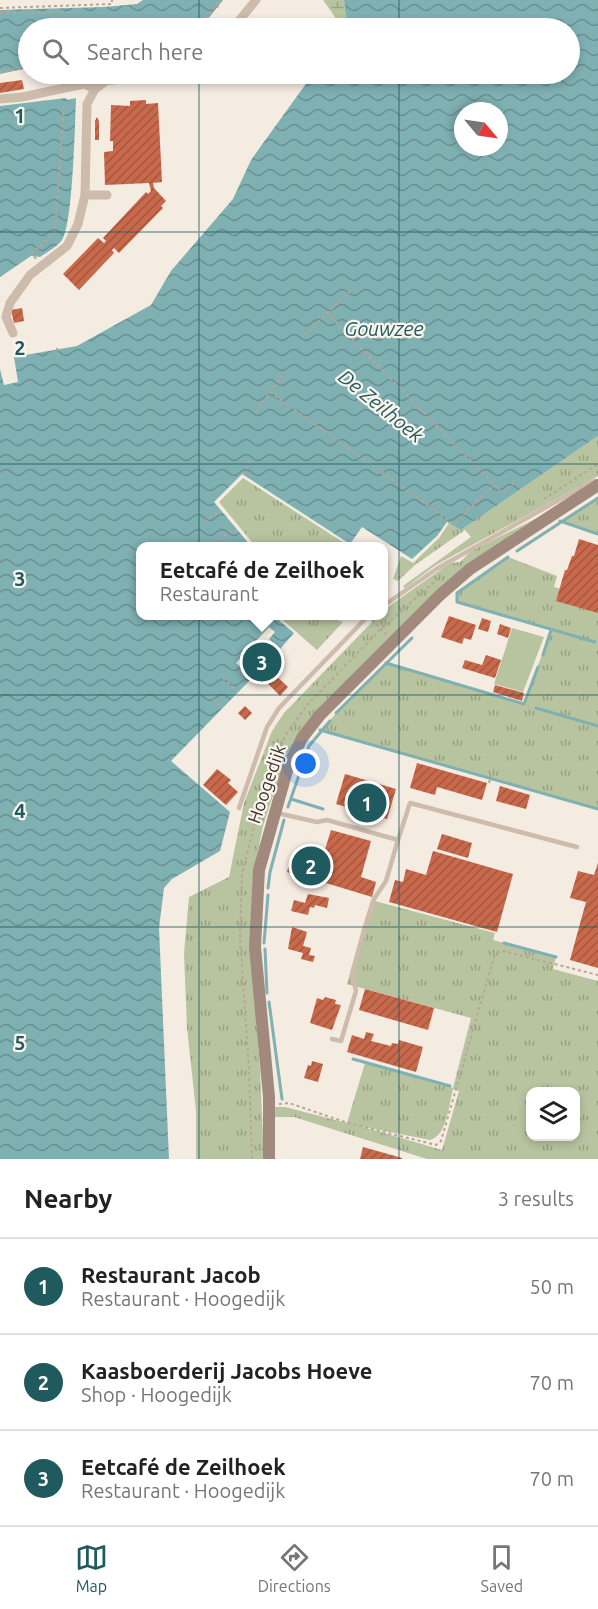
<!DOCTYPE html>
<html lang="en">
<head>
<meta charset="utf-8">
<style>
  :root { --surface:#fff; --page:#f6f6f6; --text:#222; --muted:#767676; --line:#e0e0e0; --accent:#1f5a5e }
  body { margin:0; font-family:Ubuntu,sans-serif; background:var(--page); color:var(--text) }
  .controls { position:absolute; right:18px; bottom:18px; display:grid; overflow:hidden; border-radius:12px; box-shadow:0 3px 9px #0003 }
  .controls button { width:54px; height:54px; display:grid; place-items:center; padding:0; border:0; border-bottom:2px solid var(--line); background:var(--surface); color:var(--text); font:30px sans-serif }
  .compass { position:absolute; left:454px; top:102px; width:54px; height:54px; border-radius:50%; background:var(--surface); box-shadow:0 3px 9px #0003; rotate:119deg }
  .you { position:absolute; left:306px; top:764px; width:21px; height:21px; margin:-15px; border:4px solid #fff; border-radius:50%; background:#1a73e8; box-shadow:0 0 0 9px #1a73e833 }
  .badge { display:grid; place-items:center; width:39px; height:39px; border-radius:50%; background:var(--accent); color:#fff; font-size:20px; font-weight:700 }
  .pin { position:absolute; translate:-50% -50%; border:3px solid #fff; box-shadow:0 2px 6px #0006 }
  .popup { position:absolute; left:136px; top:542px; width:252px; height:78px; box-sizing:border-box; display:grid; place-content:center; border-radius:12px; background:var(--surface); filter:drop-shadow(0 2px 4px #0005); font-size:20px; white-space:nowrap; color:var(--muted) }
  .popup b { font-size:22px; color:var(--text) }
  .popup::after { content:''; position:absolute; left:50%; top:100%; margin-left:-12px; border:12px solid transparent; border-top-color:var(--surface) }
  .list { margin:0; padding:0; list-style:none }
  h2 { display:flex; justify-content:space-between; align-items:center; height:78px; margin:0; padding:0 24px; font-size:26px }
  h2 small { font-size:20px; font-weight:400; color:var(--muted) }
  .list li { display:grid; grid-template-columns:39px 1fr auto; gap:18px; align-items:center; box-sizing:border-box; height:96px; padding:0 24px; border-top:2px solid var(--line) }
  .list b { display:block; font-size:22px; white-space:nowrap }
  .list p { margin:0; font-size:20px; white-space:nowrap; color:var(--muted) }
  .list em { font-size:20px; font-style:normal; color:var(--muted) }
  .icon { flex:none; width:33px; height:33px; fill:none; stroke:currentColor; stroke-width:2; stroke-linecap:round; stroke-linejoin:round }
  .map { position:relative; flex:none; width:598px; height:1159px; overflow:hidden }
  .search { position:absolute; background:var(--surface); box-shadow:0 3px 9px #0003; left:18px; right:18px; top:18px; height:66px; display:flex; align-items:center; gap:15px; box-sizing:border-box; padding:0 21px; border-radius:33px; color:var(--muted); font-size:22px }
  .sheet { height:366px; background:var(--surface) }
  nav { display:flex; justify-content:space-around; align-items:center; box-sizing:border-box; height:84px; border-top:2px solid var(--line); background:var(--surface); font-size:16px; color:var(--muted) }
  nav a { display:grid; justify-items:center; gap:3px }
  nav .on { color:var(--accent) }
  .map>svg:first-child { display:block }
  .grass { fill:url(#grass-tufts); fill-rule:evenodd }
  .wetland { fill:url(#wetland-marsh) }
  .pitch { fill:#b8c4a0 }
  .water { fill:url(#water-waves); fill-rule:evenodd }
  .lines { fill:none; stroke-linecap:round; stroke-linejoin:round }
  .stream { stroke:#7fb0b2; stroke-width:3 }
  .building { fill:url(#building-hatch) }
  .path { stroke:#b9a596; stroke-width:2; stroke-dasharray:3 3; stroke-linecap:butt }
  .lane { stroke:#cdbbac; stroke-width:4.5 }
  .street { stroke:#cdbbac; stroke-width:9 }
  .secondary { stroke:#a18a7d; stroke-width:12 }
  .grid { fill:none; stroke:#1f5a5e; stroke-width:1.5; stroke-opacity:0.55 }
  .labels { text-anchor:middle; stroke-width:4.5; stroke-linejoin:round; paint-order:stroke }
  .street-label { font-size:18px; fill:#3b302b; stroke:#fbf5ee }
  .water-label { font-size:20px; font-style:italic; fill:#1f5a5e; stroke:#fbf5ee }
  .grid-label { font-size:20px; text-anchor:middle; font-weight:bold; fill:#1f5a5e; stroke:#fbf5ee; stroke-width:4.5; stroke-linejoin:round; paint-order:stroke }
</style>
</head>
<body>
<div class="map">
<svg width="598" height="1159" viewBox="0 0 598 1159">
  <defs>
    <pattern id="grass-tufts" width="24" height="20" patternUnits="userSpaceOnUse" patternTransform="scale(1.5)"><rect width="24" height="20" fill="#b8c4a0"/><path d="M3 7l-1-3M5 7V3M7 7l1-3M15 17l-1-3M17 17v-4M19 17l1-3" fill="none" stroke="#97a083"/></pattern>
    <pattern id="wetland-marsh" width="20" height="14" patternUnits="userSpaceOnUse" patternTransform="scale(1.5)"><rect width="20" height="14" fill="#b8c4a0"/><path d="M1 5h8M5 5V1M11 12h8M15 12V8" fill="none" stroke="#97a083"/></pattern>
    <pattern id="water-waves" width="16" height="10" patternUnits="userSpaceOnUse" patternTransform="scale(1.5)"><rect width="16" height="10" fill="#7fb0b2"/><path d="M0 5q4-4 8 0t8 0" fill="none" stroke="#699091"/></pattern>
    <pattern id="building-hatch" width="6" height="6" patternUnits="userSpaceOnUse" patternTransform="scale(1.5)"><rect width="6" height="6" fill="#c8694b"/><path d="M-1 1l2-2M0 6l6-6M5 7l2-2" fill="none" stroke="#a4573f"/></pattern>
  </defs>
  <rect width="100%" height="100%" fill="#f4ebe1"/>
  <g class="grass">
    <path d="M598,436V476L436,565L405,588L403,586L471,537L465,530L415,565L398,581L393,579L401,556L413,563L439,538L449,523L461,530Z"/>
    <path d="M243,478L349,546H255L219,502Z"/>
    <path d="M573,497L525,530L375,654L281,771L263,826L253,876L250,935L260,1070L264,1159H196V1111L187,1028L184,953L189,897L229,877L244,803L272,731L284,713L373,621L379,616H383L384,611L392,604L450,563L460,562L471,551L535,519Z"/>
    <path d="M598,497V534L560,521Z"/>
    <path d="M508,557L557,576L554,587L598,598V809L320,730L386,663L524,704L551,630L457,602V593Z"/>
    <path d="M278,616H325L343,622L317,650Z"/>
    <path d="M371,900L495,933L493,940L556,957L553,969L598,981V1159H427L294,1117H275L274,1107H285L347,1123L365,1063L453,1088L471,1018L347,984ZM453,1089L459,1091L442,1150L360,1126L430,1140C447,1136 449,1104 453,1089ZM530,1092H576V1136H530Z"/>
  </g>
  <path class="wetland" d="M323,0H344L346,19L341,28H327L335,17Z"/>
  <path class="pitch" d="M512,628L544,637L523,692L494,684Z"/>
  <g class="water">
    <path d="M143,0H223L208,19L186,28H28V68L0,74V10L104,7L137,4Z"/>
    <path d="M344,0H598V436L461,530L447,522L437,536L412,559L362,527L350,544L242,474L214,502L251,546H140V616H274L294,633L280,649L269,639L275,632L269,627L236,663L252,678L171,761L230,812L220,851L172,879L164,888L159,928L169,1159H0V369L4,385L18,382L14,357L77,346L151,305L171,271L233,199L251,160L313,74H570V28H341L346,18ZM463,111H499V147H463Z"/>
    <path d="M66,98L67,100L76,98C75,123 73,224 62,240C57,247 47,252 40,257L31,256L0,277V106Z"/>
  </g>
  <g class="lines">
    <g class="stream">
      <path d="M560,521L598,534"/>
      <path d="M517,551L598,498"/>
      <path d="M508,557L457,593V602L595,642"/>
      <path d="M543,655L551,630"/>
      <path d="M386,663L524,704L538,667"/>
      <path d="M536,708L598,726"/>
      <path d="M336,713L412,638"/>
      <path d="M320,730L598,809"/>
      <path d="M291,799L323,809"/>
      <path d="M288,807L309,746L330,721"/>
      <path d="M268,888L270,872L284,820"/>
      <path d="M264,943L268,895"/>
      <path d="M504,943L556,957"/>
      <path d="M265,949L267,993"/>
      <path d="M269,1002L282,1099"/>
      <path d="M353,1059L450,1086"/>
    </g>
  </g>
  <g class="building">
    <path d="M22,80L24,89L0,93V83Z"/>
    <path d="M146,100V104L158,103L162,182L153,183L154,188L166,201L161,206L163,208L119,253L114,248L112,250L114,253L79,290L63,274L98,238L104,243L106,241L103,238L146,192L148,194L151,191L149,183L105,185L104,152L113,151V141H110L111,105L130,106V101Z"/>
    <path d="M97,117L99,121V140H95V121Z"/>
    <path d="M22,308L24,321L14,323L11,310Z"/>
    <path d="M579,539L598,545V613L556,601L565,570H567L572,556H574Z"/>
    <path d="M449,616L476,625L471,640L464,638L462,644L441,637Z"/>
    <path d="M482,618L491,621L488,632L478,629Z"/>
    <path d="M500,624L511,628L508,638L497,634Z"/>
    <path d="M262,644H270L278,652L272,659L275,661L270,670L288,687L280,696L251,666L254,656L248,651L251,647Z"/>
    <path d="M486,655L501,660L495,678L462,668L465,660L482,665Z"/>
    <path d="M495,685L524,693L522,701L493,692Z"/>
    <path d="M245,706L252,713L245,720L238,713Z"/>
    <path d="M417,763L487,783L482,800L437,787L435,795L410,788Z"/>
    <path d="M217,769L231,780L228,783L238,792L226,805L203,785Z"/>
    <path d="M345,774L396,789L387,819L336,804Z"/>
    <path d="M500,786L530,795L526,809L496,801Z"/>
    <path d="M331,830L371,841L361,877L376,882L372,897L316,880V879H311L287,872L292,856L301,858L304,849L319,853L318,855L323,856Z"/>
    <path d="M442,834L472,843L468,858L437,849Z"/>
    <path d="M433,851L513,874L497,932L389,902L395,880L403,882L406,869L426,875Z"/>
    <path d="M598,863V968L570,960L586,902L570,898L578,871L594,875Z"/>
    <path d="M308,894L329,898L327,908L315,905L314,908L310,907L308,915L291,911L294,900L305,903Z"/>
    <path d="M292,927L307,932L303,946L311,948L309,955L315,956L313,962L301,959L303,953L288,949Z"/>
    <path d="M365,989L434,1008L428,1030L359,1010Z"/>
    <path d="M325,997L336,1000L335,1004L341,1005L332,1030L310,1023L317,998L323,1000Z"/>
    <path d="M366,1032L374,1034L371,1041L391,1046L392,1043L398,1044L399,1040L423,1047L416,1072L347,1052L352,1035L364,1039Z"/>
    <path d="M312,1061L323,1064L318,1082L304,1078L308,1065L311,1066Z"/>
    <path d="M363,1147L402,1158V1159H360Z"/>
  </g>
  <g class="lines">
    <g class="path">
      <path d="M216,5L220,0"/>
      <path d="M0,8L112,4V0"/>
      <path d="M0,13H7V8"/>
      <path d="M7,13L77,12"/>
      <path d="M188,25L207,17L216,5L219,8"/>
      <path d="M180,28L188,25L190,28"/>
      <path d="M0,72L28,67"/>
      <path d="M36,259L32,253L55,233L64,103"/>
      <path d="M327,313L502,493L515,482"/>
      <path d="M305,335L353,288"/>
      <path d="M57,348L59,357"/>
      <path d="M270,392L454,524L494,485"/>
      <path d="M256,412L285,372"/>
      <path d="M243,474L252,458"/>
      <path d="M544,499L598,464"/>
      <path d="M205,522L220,510"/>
      <path d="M220,540L235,527"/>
      <path d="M246,546L249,544"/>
      <path d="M372,620L387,635"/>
      <path d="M223,678L238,692"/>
      <path d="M209,695L222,708"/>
      <path d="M489,783L491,775"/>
      <path d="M279,1104L289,1103L348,1123L436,1145L441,1141L495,954L503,951L598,975"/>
      <path d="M252,1159L249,1068L240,938L242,874L259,806L285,736L307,705L381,629L441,576"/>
    </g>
    <g class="lane">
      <path d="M383,606L438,568L589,483L595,481"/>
      <path d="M239,808L267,727L279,708L368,616"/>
      <path d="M277,813L317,822L327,820L398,840L410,803L577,847"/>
      <path d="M332,1039L341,1041L356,991L352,974L364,930L374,899L386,881L398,840"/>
    </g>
    <g class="street">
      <path d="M233,28L256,0"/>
      <path d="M0,99L22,97L84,84L95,89"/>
      <path d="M85,195H107"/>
      <path d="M13,333L6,317L10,303L30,275L67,246L78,224L85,195L87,104L95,89L106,81L150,74"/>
    </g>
    <path class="secondary" d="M269,1159V1097L255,947L259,870L288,767L302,738L320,715L440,595L470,569L598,485"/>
  </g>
  <path class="grid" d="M199,0V28M399,0V28M199,74V1159M399,74V1159M0,232H598M0,464H598M0,695H598M0,927H598"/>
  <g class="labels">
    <g class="street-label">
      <text transform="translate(267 784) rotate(-71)" y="6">Hoogedijk</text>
    </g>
    <g class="water-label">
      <text x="384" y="336">Gouwzee</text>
      <text transform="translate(381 406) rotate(39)" y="7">De Zeilhoek</text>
    </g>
  </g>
  <g class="grid-label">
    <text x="20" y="123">1</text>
    <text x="20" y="355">2</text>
    <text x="20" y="586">3</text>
    <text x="20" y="818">4</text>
    <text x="20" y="1050">5</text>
  </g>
</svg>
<div class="controls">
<button><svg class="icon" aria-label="layers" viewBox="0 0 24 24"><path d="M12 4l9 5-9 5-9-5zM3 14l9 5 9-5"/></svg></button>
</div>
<svg class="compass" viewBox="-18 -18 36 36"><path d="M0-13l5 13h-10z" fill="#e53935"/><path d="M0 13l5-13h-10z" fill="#767676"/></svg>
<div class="you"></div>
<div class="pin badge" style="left:367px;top:803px">1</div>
<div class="pin badge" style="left:311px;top:866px">2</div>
<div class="pin badge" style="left:262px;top:662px">3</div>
<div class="popup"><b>Eetcafé de Zeilhoek</b>Restaurant</div>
<div class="search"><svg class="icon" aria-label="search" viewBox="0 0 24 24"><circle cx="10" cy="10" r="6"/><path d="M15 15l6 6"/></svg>Search here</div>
</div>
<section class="sheet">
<h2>Nearby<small>3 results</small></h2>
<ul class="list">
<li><span class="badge">1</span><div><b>Restaurant Jacob</b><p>Restaurant · Hoogedijk</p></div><em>50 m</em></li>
<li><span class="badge">2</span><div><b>Kaasboerderij Jacobs Hoeve</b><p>Shop · Hoogedijk</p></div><em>70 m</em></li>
<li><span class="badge">3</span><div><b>Eetcafé de Zeilhoek</b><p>Restaurant · Hoogedijk</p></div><em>70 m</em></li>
</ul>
</section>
<nav>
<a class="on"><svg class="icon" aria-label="map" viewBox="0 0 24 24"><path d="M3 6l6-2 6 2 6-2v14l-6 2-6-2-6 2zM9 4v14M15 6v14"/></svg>Map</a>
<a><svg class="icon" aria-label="directions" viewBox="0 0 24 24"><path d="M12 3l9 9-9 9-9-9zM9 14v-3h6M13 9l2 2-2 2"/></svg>Directions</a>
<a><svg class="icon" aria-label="saved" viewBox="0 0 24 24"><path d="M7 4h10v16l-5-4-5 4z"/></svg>Saved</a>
</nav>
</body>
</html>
